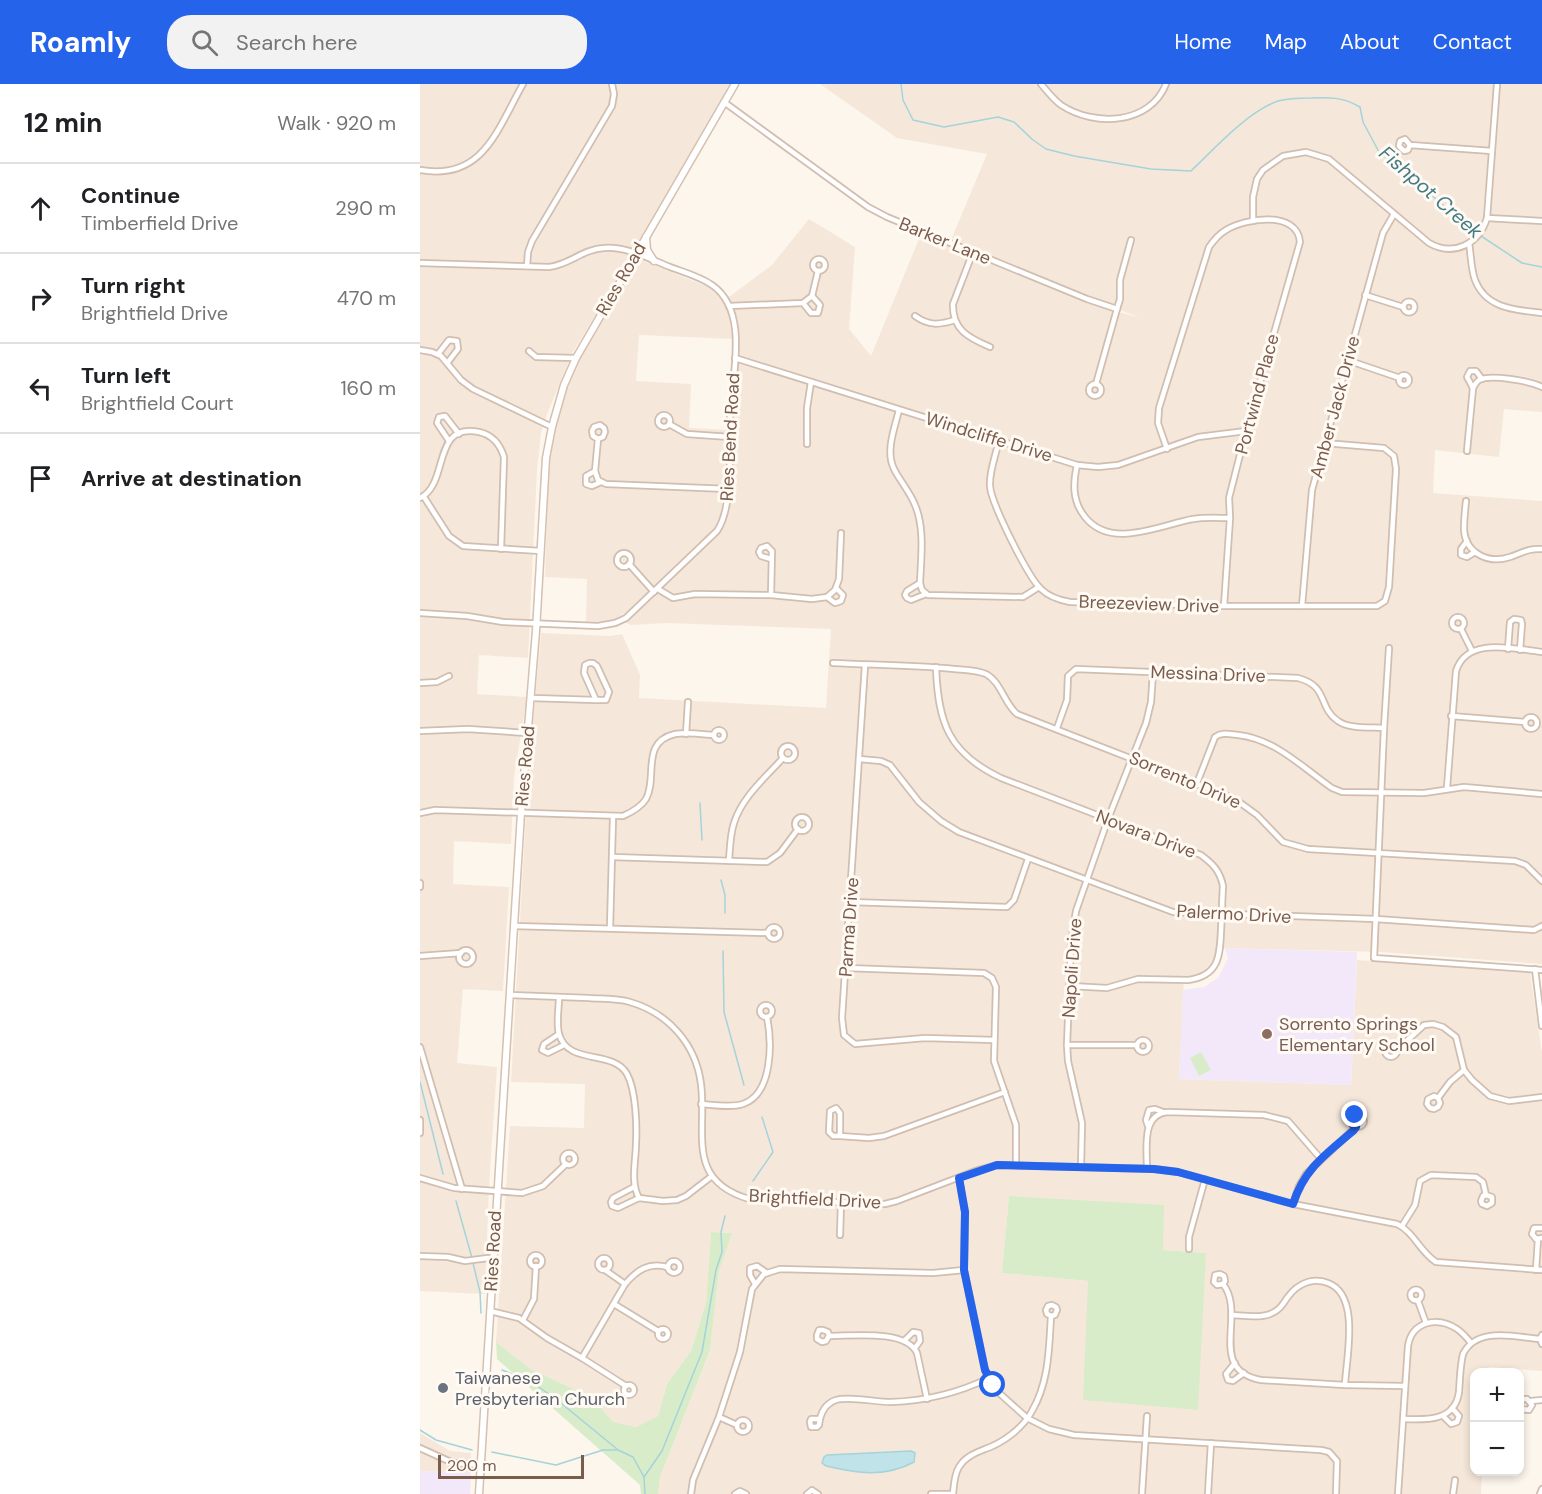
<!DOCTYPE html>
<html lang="en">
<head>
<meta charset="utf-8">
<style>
  :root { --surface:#fff; --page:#f2f2f2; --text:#202124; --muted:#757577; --line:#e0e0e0; --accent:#2563eb }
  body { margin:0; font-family:"DM Sans",sans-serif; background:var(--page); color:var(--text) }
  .controls { position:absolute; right:18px; bottom:18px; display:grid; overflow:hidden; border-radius:12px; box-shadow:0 3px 9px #0003 }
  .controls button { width:54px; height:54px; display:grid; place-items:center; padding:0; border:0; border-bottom:2px solid var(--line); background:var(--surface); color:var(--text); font:30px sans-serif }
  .scale { position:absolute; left:18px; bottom:15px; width:146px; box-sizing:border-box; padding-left:6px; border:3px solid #7a5c4d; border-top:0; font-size:16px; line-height:21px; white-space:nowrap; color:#7a5c4d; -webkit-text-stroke:4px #fffaf3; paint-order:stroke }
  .stop { position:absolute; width:18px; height:18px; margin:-14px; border:4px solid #2563eb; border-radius:50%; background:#fff }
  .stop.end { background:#2563eb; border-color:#fff; box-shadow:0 2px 6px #0008 }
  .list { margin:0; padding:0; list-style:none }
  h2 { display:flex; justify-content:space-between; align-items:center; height:78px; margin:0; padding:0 24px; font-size:26px }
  h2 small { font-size:20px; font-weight:400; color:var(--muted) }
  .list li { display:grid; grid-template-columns:39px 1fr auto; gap:18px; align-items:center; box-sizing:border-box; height:90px; padding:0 24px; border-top:2px solid var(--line) }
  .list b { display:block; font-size:22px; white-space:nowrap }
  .list p { margin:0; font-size:20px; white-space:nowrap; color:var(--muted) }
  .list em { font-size:20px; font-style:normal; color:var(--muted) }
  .icon { flex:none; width:33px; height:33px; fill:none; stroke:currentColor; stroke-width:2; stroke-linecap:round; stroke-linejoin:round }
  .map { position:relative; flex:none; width:1122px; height:1410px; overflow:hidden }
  header { display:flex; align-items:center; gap:36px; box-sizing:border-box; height:84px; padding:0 30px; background:var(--accent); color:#fff }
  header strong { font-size:28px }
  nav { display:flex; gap:33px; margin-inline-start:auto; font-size:21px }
  .search { width:420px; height:54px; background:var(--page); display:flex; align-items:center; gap:15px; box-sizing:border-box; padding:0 21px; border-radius:24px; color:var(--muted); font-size:22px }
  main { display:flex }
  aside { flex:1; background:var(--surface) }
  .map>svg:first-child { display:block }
  .residential { fill:#f5e8da; fill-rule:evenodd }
  .education { fill:#f3e8fa }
  .green { fill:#d8ecc9 }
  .water { fill:#bfe3e8; stroke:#a5d3da; stroke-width:1.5 }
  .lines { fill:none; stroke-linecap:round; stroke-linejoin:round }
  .stream { stroke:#a5d3da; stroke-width:1.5 }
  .street-casing { stroke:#d1beb0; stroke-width:8 }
  .secondary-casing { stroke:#d6c0b0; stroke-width:9 }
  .street { stroke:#fff; stroke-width:4.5 }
  .secondary { stroke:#fff; stroke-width:6 }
  .route { stroke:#2563eb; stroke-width:8 }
  .education-dot { fill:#8d6e63; stroke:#fffaf3; stroke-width:2 }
  .worship-dot { fill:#6b7280; stroke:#fffaf3; stroke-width:2 }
  .labels { text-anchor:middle; stroke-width:6; stroke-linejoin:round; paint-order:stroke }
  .street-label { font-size:18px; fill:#7a5c4d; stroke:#fffaf3 }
  .education-label { font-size:18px; fill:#785e54; stroke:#fffaf3; text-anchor:start }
  .worship-label { font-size:18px; fill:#5b616d; stroke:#fffaf3; text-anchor:start }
  .water-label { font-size:20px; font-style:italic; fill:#437c86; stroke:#fffaf3 }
</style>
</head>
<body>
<header>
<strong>Roamly</strong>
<div class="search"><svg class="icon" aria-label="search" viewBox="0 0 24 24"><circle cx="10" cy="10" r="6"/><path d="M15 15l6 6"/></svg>Search here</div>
<nav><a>Home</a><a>Map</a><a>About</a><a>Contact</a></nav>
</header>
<main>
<aside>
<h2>12 min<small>Walk · 920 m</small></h2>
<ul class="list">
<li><svg class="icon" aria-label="ahead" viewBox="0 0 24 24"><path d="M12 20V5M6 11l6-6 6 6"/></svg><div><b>Continue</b><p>Timberfield Drive</p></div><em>290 m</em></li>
<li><svg class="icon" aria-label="right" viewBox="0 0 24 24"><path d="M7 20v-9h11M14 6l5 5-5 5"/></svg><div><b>Turn right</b><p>Brightfield Drive</p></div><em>470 m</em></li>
<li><svg class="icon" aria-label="left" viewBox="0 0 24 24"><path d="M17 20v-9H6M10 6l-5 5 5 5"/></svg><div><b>Turn left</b><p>Brightfield Court</p></div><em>160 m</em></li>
<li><svg class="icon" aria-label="arrive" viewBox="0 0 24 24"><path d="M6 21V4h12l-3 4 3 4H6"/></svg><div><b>Arrive at destination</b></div></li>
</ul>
</aside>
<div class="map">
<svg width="1122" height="1410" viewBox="0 0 1122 1410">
  <rect width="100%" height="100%" fill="#fdf6ec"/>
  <g class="residential">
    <path d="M0,0H311L218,162L153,268L127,330L121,349L117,386L108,574L59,571L57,610L107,613L94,693L91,760L34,757L33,800L89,803L83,907L43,905L37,979L77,983L69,1102L65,1210L0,1207Z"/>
    <path d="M400,0H1122V328L1084,325L1079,373L1015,366L1013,409L1122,417V565L1062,561L1048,564L1122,571V880L961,868L797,864L796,875L787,887L775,892L764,893L759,995L931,1001L937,876L1105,887L1110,889L1122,969V1183L1022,1175L1016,1182L1122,1190V1287L1069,1283L1068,1288H1054V1388H1062L1061,1410H238L240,1393L290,1266L299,1187L311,1149L291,1148L286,1219L271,1267L247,1300L238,1332L216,1343L192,1338L171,1313L109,1285L76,1258L90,1042L164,1044L165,1000L91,998L108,692L121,549L190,552L202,550L220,591L219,614L406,624L411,545L247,539L211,541L204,538L295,453L307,432L318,269V236L309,213L352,181L389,135L435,163L429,245L451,272L501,150L642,209L690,226L718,233L531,156L567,70L477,54ZM589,1112L743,1166L786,1169L668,1197L582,1189Z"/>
    <path d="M219,175L288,203L303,216L307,224L313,255L219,251L216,297L271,300L269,344L307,346L303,416L300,435L295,444L208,527L193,536L166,539L167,495L125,493L129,373L135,342L148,299L161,270Z"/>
    <path d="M0,1349L30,1367L51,1369V1389L0,1387Z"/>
  </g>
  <g class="education">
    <path d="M805,864L937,868L931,1001L759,995L763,906L784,903L798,894L808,874Z"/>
    <path d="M0,1387L51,1389L50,1410H0Z"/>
  </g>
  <g class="green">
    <path d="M781,968L791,986L779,992L770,974Z"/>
    <path d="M589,1112L744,1121L743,1166L786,1169L778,1326L663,1316L668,1197L582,1189Z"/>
    <path d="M291,1148L312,1149L299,1187L290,1266L240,1393L238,1410H221L220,1401L77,1275L76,1258L110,1285L171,1313L193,1338L216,1343L238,1332L247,1300L271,1267L286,1219Z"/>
  </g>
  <path class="water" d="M491,1367L495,1369L494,1378C465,1394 436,1389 406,1382L402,1379L404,1373L407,1371Z"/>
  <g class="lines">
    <g class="stream">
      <path d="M481,0L483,16L493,36L524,43L578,33L594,38L613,56L626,65L654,72L731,85L771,87C794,65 827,28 858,17C869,14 879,14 891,14C909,13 923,13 940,23L943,38L959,68L1057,149"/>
      <path d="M1061,152L1102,179L1122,183"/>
      <path d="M280,719L282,756"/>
      <path d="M301,796L305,811V829"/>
      <path d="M303,867L304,928L324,1001"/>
      <path d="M0,998L23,1090"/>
      <path d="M333,1097L353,1068L342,1033"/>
      <path d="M36,1117L52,1174"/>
      <path d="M53,1179L60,1208L61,1229"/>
      <path d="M82,1286L110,1297L136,1315L197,1365"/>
      <path d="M0,1346L16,1356L52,1366"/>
      <path d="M72,1368L136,1381L183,1366H198L213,1373L224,1393L225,1410"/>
      <path d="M224,1393L242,1367L282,1268L296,1186L302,1168L301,1148L305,1132"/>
    </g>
    <g class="street-casing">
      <g id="street">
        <path d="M621,0C627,7 633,15 641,21C674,43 730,41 746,0"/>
        <path d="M304,18L448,123L467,133L667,215L697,225L676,300"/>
        <path d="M990,61L988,66L984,67L979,62L980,57L985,55L990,61L1072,67"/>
        <path d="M0,86C63,97 77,46 103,0"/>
        <path d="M1067,134L1122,137"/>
        <path d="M833,137V113L837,95L843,86L863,72L886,68L909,75L1009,159C1034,173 1059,160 1067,134L1077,0"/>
        <path d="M1049,159C1051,171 1051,185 1055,196C1066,225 1096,226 1122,229"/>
        <path d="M553,168L533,220C532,246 549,254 570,263"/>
        <circle cx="399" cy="181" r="6"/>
        <path d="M0,179L129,183C149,181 163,165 184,164C206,162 230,175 250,183C263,188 279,192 292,201C331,228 311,295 310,335C309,365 314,422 297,447L206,534L195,539L178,542L83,538L47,532L0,529"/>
        <path d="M107,182L108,168L112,157L192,22L194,10L192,0"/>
        <path d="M945,211L983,223"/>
        <circle cx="989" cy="223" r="5.5"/>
        <path d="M383,219L391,229H398L400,221L392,212"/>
        <path d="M309,222L383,219L392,212L398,187"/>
        <path d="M697,225L700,215V196L711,156"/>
        <path d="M495,232C509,242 519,241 535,236"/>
        <path d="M0,266L12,268L21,272L41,296L53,305L132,343"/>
        <path d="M109,267L116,273L156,274"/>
        <path d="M18,270L29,256L37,257L38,265L28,278"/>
        <path d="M315,274L657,381L678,383L698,381L778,353L826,347"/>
        <path d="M927,276L980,294"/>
        <circle cx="984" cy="296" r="5"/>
        <circle cx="675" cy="306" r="6"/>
        <path d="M1053,304C1055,301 1056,298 1059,296C1070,290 1110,297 1122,303"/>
        <path d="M1053,304L1047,293L1050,287H1056L1062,295"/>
        <path d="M479,326C475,343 465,367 474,385C480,397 490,408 495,421C505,444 501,474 500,499L502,506L508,511L603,513L619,503"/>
        <circle cx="244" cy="337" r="6"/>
        <path d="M249,340L267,350L310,353"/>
        <path d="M178,355L173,352L172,347L174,343L180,341L184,344L185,348L183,353L178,355L175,387L178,396L186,400L308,405"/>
        <path d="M579,356C576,371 569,387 570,402C571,419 608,493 621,505C629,513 639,516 650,518L804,522H957L965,517L969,503L976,385L974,372L964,364L905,359"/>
        <path d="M29,357L17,339L19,333L25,332L39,350"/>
        <path d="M387,360V324L391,298"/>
        <path d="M747,365L738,339L739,324L789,163C794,156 799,150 806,146C825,134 877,126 880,158L826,347L809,414L810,434L804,522"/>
        <path d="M1047,367L1053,304"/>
        <path d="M657,381C653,399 652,417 665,433C691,466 740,441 773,435C785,433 798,434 810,434"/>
        <path d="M175,387L166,392V400L172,402L181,398"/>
        <path d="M4,413L29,452L43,462L121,467"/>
        <path d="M0,414C30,400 11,338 59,348C73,351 80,360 84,373L81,465"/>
        <path d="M1046,417C1045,426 1044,436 1044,446C1046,470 1069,480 1090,473C1102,469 1109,464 1122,465"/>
        <path d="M1047,457L1041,465V471L1047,473L1055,468"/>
        <circle cx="204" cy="476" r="7"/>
        <path d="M209,480L234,508"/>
        <path d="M500,499L487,507L485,511L487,514L491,516L506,510"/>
        <path d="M238,505L253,514L275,510L351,511L392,515L407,513L415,506L419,495L421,449"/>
        <path d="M351,511L352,467L347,462L341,464L339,468L341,472L351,475"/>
        <path d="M407,513L415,519L421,517L423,511L416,504"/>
        <path d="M882,522L892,406L963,149L974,130"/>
        <circle cx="1038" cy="539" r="6"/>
        <path d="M1041,545L1052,567"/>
        <path d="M969,564L964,644L954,874L1122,886"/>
        <path d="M1088,565L1090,538L1094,535L1101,536L1102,540L1100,566"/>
        <path d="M169,579H173L177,582L189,608L186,616H176L164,589L165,581Z"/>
        <path d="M413,579C453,581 493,581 534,585C544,586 556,586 566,590C581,598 584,619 597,630L815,715L837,731L863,758L888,765L1095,777L1106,781L1122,797"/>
        <path d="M445,581L422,934L424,951L435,960L505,954L574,956"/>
        <path d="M516,583C518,638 528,669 581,694L781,771C793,780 800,787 803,802C802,817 802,831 801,846C800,872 799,892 768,896L718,895L687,904L650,902"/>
        <path d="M0,599L17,598L29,592"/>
        <path d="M111,614L176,616"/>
        <path d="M1031,632L1105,638"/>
        <circle cx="1111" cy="639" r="6"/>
        <path d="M637,644L647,616L648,592L656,585L878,594C909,602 898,624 918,637C929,645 950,643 964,644"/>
        <circle cx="299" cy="651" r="5"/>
        <path d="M0,647L48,645L107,649"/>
        <path d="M266,650L268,618"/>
        <circle cx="368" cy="669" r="7"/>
        <path d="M439,675L461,677L470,681L499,718L521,737L539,748L753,828L956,835L1114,846L1122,842"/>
        <path d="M777,699L795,653C802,648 809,650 818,651C855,655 882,683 912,704L922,708L1004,709L1044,703L1122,710"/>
        <path d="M1027,704L1036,587C1047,552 1094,565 1122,568"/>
        <path d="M0,729L15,726L203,732C212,728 221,723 226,715C238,693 220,658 255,650C267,648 281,650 293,651"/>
        <circle cx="382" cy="740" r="7"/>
        <path d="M192,773L347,778L360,769L378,745"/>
        <path d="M309,777C310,764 310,751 314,739C322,713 346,693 363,674"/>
        <path d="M0,799V803"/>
        <path d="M430,818L587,823L594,816L608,775"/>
        <path d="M94,842L348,849"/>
        <circle cx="354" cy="849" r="6"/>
        <path d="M190,844L193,733"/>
        <circle cx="46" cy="873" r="7"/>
        <path d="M0,872L41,869"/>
        <path d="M426,884L564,889L572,894L576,903L574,977L596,1041V1081"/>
        <path d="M1115,885L1122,942"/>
        <path d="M90,911C116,912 143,913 169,914C182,915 197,914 210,918C248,929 276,960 281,1000C287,1049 265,1096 329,1115L465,1120L477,1117L558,1086L577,1081L734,1085L758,1088L873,1120L977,1140C994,1148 1000,1168 1016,1178L1122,1186"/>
        <path d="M139,913C139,924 136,939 139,950C148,982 193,965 207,990C216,1006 217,1042 216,1059C216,1077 210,1098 219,1114"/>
        <circle cx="346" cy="927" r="6"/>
        <path d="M139,950L124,960L122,966L128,969L144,961"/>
        <circle cx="723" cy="962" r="6"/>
        <circle cx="971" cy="967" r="6"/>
        <path d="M647,961H717"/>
        <path d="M0,963L42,1105"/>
        <path d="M978,965L1004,941L1013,940L1023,943L1036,953L1044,986L1052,996L1070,1012L1089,1017L1122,1013"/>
        <path d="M1018,1014L1014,1012L1008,1015L1007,1020L1010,1024L1014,1025L1018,1023L1020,1019L1018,1014L1030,998L1044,986"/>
        <path d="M281,1020C294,1021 311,1024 323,1020C353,1010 352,958 347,933"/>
        <path d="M416,1024L420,1029V1052H413L409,1048L410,1027Z"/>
        <circle cx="938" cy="1037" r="6"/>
        <path d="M0,1036V1049"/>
        <path d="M728,1042L726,1036L729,1026L735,1025L743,1028"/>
        <path d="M420,1052L449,1054L464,1052L585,1008"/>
        <circle cx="149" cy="1075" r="6"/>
        <path d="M661,1083L662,1039L648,977L647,961L651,859L656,827L688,735L726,639L731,618L733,589"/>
        <path d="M727,1085C727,1065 721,1030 748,1028L844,1031L868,1037L901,1075"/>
        <path d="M0,1094L34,1104L102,1109L123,1102L146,1080"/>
        <path d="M539,1094L545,1128L544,1186L565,1286L578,1308L607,1334L629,1345L654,1351L901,1366L909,1368L917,1377L916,1410"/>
        <path d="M214,1103L193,1114L191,1118L192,1122L198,1124L219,1114L243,1117L257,1116L266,1112L292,1092"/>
        <path d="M873,1120L879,1102L886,1090L936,1043"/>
        <path d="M982,1142L995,1121L1000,1097L1011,1091L1056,1093L1063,1098L1066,1111L1072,1113V1119L1067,1122L1062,1120L1061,1117L1063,1112L1066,1111"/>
        <path d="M1122,1144H1114L1112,1150L1116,1155L1122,1154"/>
        <path d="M420,1151L421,1119"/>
        <path d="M769,1165V1153L785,1095"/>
        <circle cx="116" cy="1177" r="6"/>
        <path d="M0,1172L28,1173L45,1177L68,1174L74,1175"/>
        <circle cx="184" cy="1180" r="6"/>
        <circle cx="254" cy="1183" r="6"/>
        <path d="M185,1186L205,1200"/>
        <path d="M1116,1186L1118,1155"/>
        <path d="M335,1200L330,1191V1184L337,1182L347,1189"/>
        <path d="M803,1200L805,1197L804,1192L800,1190L795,1191L794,1198L797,1201L803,1200C827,1230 786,1286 841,1296L925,1301L985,1302"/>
        <circle cx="996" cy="1211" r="5.5"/>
        <path d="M998,1217L1006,1239"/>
        <path d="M194,1220L238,1247"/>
        <path d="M70,1227L99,1234L127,1254L162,1274L206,1302"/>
        <path d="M812,1231C829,1232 851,1237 863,1220C868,1212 873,1205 881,1201C890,1196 900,1196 908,1199C941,1211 926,1275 925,1301"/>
        <path d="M103,1236L114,1215L116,1182"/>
        <circle cx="243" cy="1250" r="5"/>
        <path d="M1122,1251L1120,1255L1122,1260"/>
        <path d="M409,1252L408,1248L403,1246H399L397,1251V1255L402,1258L406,1257L409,1252C431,1252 486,1245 497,1269L507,1315"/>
        <path d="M485,1256L493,1248L499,1249L500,1257L495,1264"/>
        <path d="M162,1274L205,1200C217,1186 229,1178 247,1183"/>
        <path d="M815,1279L806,1290L808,1296L813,1297L824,1289"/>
        <circle cx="209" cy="1306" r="5"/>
        <path d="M1111,1317L1122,1316"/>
        <path d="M1100,1319L1103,1315H1107L1112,1321L1109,1326L1101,1325L1100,1320"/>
        <path d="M1023,1332L1031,1340L1037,1338L1039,1332L1032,1324"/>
        <path d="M299,1333L317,1341"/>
        <path d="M399,1335H391L390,1338L391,1343H397L399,1341C400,1331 404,1320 416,1316C430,1312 455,1318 471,1318C506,1317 538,1309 569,1294"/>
        <path d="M983,1335C1005,1336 1035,1338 1039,1308C1040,1295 1040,1282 1043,1270C1057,1242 1095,1253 1120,1255"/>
        <circle cx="323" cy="1342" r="6"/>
        <path d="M0,1364L33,1379L61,1381"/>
        <path d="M271,1410L273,1396L299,1333L320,1268L332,1205L344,1190L360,1185L513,1189L544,1186"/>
        <path d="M315,1410L320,1407L326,1410"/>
        <path d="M387,1410L392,1406L398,1410"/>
        <path d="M511,1410H533"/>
        <path d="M533,1410C534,1401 534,1391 539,1383C545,1373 555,1369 565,1365C583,1359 603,1344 612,1327C629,1298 629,1265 631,1232L635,1231L637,1226L636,1223L632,1221L628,1222L626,1226L627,1230L631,1232"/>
        <path d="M722,1410L727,1332"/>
        <path d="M788,1410L791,1359"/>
        <path d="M978,1410L988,1262C992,1237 1018,1232 1037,1245C1043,1249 1047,1254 1051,1259"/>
        <path d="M1033,1410L1035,1396"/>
        <path d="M1120,1410L1122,1405"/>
      </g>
    </g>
    <g class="secondary-casing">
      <g id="secondary">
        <path d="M226,153L227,166L234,177"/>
        <path d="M59,1410L101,729L116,547L126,374L132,343L144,301L156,274L315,0"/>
      </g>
    </g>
    <use href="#street" class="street"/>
    <use href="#secondary" class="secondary"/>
  </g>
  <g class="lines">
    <path class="route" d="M573,1301L565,1286L544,1186L545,1128L539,1094L577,1081L734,1085L758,1088L873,1120C884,1085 906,1070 933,1047L936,1043L932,1040L931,1036L935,1031"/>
  </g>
  <circle class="education-dot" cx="847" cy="950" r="6"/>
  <circle class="worship-dot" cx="23" cy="1304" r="6"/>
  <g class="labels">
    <g class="street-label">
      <text transform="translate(525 157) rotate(22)" y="6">Barker Lane</text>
      <text transform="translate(201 195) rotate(-60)" y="6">Ries Road</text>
      <text transform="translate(837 310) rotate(-75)" y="6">Portwind Place</text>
      <text transform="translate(915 323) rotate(-75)" y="6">Amber Jack Drive</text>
      <text transform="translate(310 353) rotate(-87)" y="6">Ries Bend Road</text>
      <text transform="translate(569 353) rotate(17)" y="6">Windcliffe Drive</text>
      <text transform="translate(729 520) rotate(2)" y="6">Breezeview Drive</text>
      <text transform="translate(788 590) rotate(2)" y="6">Messina Drive</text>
      <text transform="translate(105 682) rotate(-85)" y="6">Ries Road</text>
      <text transform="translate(765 696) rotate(23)" y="6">Sorrento Drive</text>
      <text transform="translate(726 750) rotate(21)" y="6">Novara Drive</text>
      <text transform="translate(814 830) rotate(3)" y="6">Palermo Drive</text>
      <text transform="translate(429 843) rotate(-86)" y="6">Parma Drive</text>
      <text transform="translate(652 884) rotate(-86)" y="6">Napoli Drive</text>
      <text transform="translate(395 1115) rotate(3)" y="6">Brightfield Drive</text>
      <text transform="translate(73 1167) rotate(-87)" y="6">Ries Road</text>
    </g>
    <g class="education-label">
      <text x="859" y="946">Sorrento Springs<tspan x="859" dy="21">Elementary School</tspan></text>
    </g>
    <g class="worship-label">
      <text x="35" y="1300">Taiwanese<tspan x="35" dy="21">Presbyterian Church</tspan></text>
    </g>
    <g class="water-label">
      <text transform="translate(1011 108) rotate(41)" y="7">Fishpot Creek</text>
    </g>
  </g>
</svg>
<div class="controls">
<button>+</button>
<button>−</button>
</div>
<div class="scale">200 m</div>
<div class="stop" style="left:573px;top:1301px"></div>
<div class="stop end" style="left:935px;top:1031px"></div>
</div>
</main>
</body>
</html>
